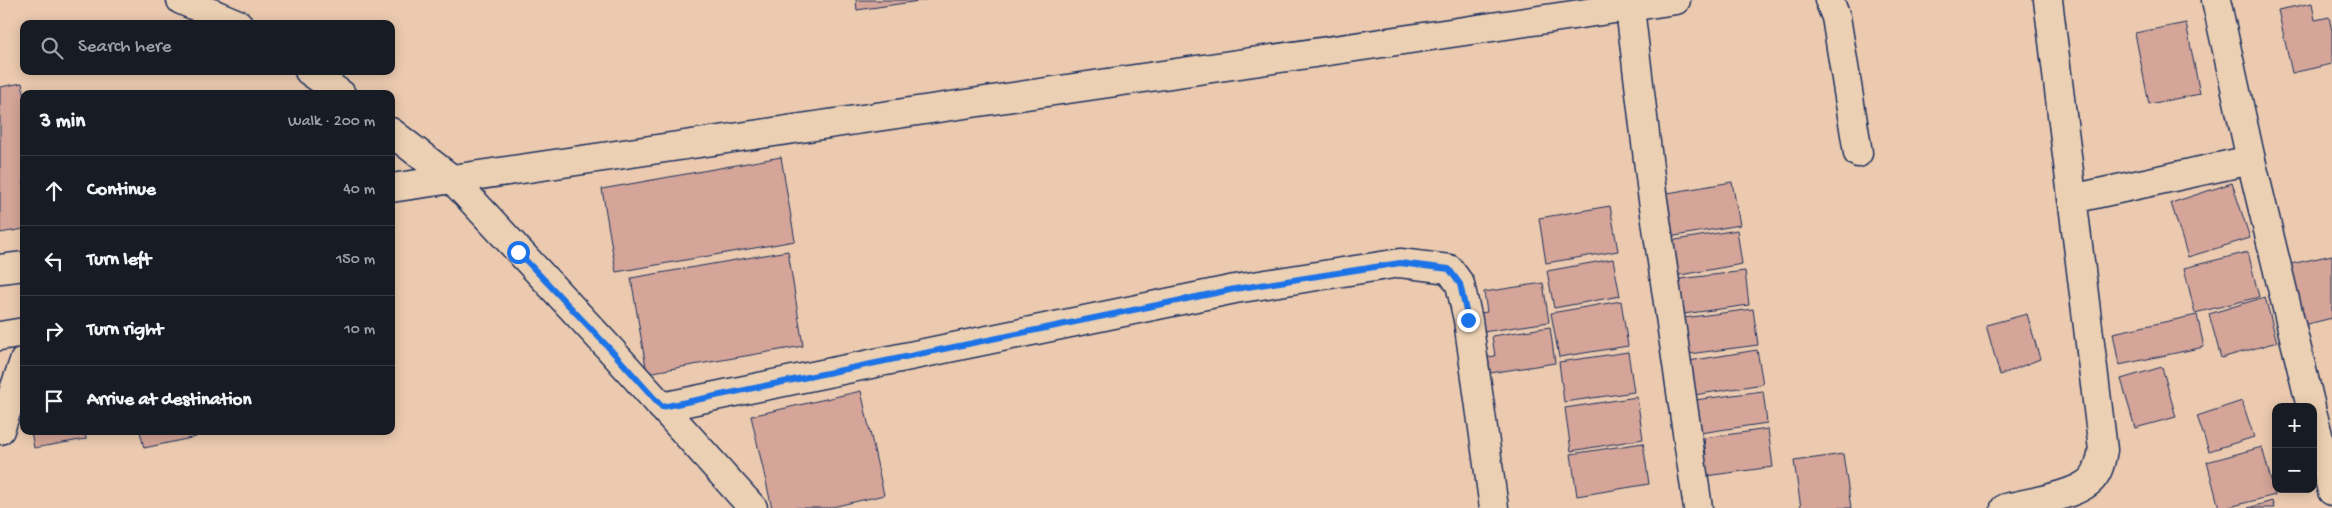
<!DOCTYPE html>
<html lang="en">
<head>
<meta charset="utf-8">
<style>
  :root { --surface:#171b24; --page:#20242c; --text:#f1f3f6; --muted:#9ea1a6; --line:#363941 }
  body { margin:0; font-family:"Gochi Hand",sans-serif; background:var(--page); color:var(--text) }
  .controls { position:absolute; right:15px; bottom:15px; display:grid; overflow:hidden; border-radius:10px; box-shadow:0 2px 12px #0003 }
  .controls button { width:45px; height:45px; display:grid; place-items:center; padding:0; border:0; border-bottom:1px solid var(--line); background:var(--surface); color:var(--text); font:25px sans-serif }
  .stop { position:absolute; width:15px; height:15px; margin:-11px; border:4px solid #1a73e8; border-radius:50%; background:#fff }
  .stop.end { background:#1a73e8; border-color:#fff; box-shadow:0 1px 5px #0008 }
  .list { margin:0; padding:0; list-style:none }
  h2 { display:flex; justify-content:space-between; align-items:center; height:65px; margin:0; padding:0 20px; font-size:21px }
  h2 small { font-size:16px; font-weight:400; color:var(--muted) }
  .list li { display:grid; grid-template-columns:32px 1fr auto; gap:15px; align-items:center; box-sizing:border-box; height:70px; padding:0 20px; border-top:1px solid var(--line) }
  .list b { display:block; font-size:19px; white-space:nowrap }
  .list em { font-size:16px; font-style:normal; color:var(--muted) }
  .icon { flex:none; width:28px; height:28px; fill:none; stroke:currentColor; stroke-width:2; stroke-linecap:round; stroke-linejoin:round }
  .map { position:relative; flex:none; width:2332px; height:508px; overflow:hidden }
  .search { position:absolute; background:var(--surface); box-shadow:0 2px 12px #0003; left:20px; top:20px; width:375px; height:55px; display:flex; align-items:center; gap:12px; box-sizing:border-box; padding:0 18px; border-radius:10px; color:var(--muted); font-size:19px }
  .panel { position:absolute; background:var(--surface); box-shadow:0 2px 12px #0003; left:20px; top:90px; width:375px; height:345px; border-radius:10px }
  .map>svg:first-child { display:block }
  .building { fill:#d4a598; stroke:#1b2f5e }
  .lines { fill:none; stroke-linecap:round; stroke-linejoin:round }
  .minor-casing { stroke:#1b2f5e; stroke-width:31 }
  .minor { stroke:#ecd0b3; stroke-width:28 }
  .route { stroke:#1a73e8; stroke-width:6 }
</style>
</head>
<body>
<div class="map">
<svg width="2332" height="508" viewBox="0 0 2332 508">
  <rect width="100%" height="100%" fill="#ebcaaf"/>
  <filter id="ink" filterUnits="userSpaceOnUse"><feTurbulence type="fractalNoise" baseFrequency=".02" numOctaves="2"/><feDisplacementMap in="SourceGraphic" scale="10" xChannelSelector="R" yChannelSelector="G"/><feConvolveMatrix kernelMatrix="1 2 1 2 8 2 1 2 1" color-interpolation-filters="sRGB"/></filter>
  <g filter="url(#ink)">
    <g class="building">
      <path d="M856,0H926L857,10Z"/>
      <path d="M2312,3L2315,20L2329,17L2332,31V64L2292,73L2278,10Z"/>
      <path d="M2186,23L2200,94L2149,104L2135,33Z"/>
      <path d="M22,83L24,94V229L0,233V87Z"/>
      <path d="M781,157L795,241L616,272L602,189Z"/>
      <path d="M1732,182L1740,225L1663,238L1656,195Z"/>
      <path d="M2232,183L2250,238L2188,257L2171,203Z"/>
      <path d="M1610,206L1618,251L1546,263L1539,218Z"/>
      <path d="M1737,230L1742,264L1669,277L1664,242Z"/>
      <path d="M788,251L803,346L647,373L631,278Z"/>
      <path d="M2248,252L2259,297L2195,313L2184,268Z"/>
      <path d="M2332,255V318L2304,325L2291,264Z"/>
      <path d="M1613,259L1620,296L1554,308L1547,271Z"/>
      <path d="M1745,271L1749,305L1676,315L1672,280Z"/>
      <path d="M1543,283L1549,322L1483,332L1480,313L1487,312L1484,292Z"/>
      <path d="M2265,297L2277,342L2221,358L2209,314Z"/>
      <path d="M1621,301L1628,346L1559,357L1551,313Z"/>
      <path d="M1753,309L1758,345L1681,355L1676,319Z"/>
      <path d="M2027,314L2040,359L2000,375L1986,325Z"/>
      <path d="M2197,315L2204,347L2119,365L2113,333Z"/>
      <path d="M1550,327L1555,363L1490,373L1488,357L1495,356L1492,336Z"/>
      <path d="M1757,350L1763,384L1688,396L1683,362Z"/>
      <path d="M1628,352L1634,392L1564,402L1559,362Z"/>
      <path d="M2162,367L2176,417L2135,428L2121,379Z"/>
      <path d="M861,391L884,495L828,508H772L751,416Z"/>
      <path d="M1763,391L1767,423L1700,433L1695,400Z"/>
      <path d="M1637,397L1643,439L1571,451L1565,408Z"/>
      <path d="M2242,401L2254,437L2209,451L2197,416Z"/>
      <path d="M1768,429L1773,467L1698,477L1695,457L1706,455L1704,438Z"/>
      <path d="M31,431H85L86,439L34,448Z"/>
      <path d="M140,431H195L196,437L144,448Z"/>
      <path d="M1643,443L1649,484L1577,496L1571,454Z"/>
      <path d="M2262,447L2275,495L2226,508H2219L2207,462Z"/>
      <path d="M1843,454L1851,508H1801L1794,461Z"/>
      <path d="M2272,501L2274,508H2248Z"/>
    </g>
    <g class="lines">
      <g class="minor-casing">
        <g id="minor">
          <path d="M181,0L238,24"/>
          <path d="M1629,0L1652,193L1698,508"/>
          <path d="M1829,0L1836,17L1858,153"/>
          <path d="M2216,0L2251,160L2311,407"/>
          <path d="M309,71L341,94"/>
          <path d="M391,132L453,180L610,349L753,508"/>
          <path d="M391,188L1676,0"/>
          <path d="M2072,199L2251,160"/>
          <path d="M0,269L24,266"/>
          <path d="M0,336L24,332"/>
          <path d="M662,407L1235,289L1400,263L1449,269L1460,284L1468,320L1494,508"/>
          <path d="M2313,415L2332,491"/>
          <path d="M0,430L24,361"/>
          <path d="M2005,508C2027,503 2077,496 2092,479C2099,471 2101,461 2103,450L2048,0"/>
        </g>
      </g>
      <use href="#minor" class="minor"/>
    </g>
  </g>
  <g class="lines" filter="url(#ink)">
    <path class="route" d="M518,252L610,349L662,407L1235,289L1400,263L1449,269L1460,284L1468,320"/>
  </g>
</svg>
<div class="controls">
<button>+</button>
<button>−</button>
</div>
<div class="stop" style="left:518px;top:252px"></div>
<div class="stop end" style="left:1468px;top:320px"></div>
<div class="search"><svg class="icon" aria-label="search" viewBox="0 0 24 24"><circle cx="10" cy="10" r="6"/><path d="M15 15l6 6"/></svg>Search here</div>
<section class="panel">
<h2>3 min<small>Walk · 200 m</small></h2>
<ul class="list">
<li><svg class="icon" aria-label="ahead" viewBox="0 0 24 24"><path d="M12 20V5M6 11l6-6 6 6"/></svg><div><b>Continue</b></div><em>40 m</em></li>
<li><svg class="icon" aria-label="left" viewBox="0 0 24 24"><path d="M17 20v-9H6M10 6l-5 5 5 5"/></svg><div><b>Turn left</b></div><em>150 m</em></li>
<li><svg class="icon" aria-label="right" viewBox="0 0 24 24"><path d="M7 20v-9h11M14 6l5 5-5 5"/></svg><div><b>Turn right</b></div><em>10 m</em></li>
<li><svg class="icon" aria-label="arrive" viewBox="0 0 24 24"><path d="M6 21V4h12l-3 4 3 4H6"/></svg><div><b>Arrive at destination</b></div></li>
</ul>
</section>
</div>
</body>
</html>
